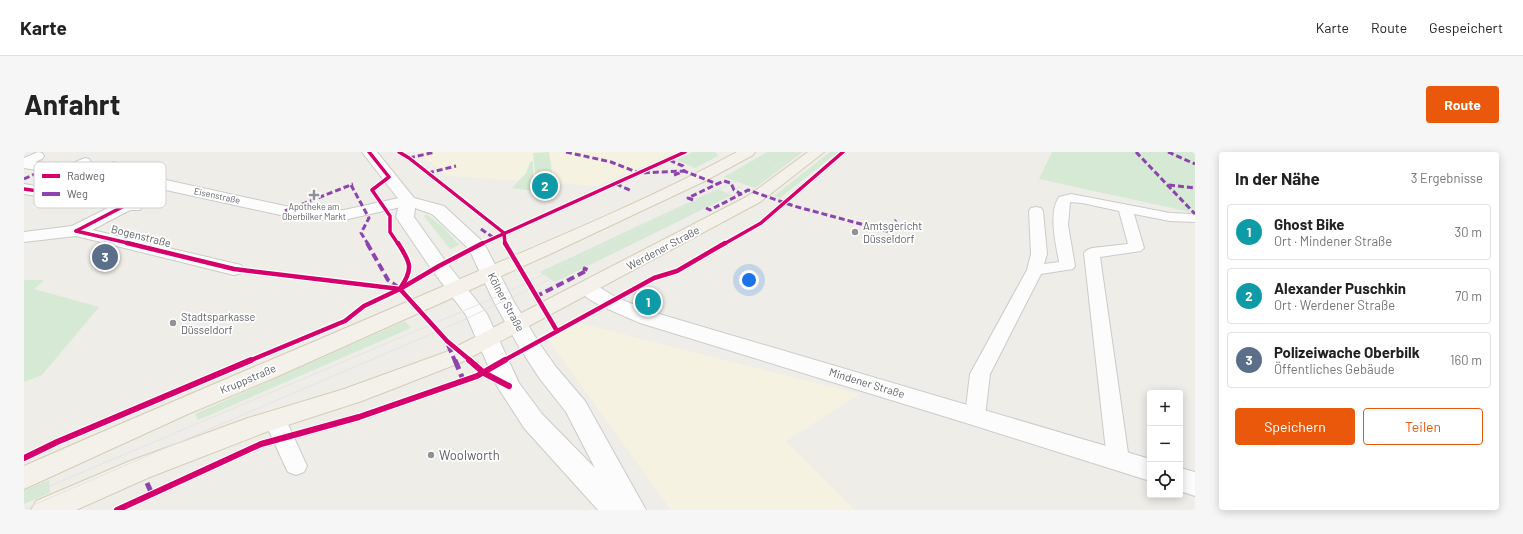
<!DOCTYPE html>
<html lang="de">
<head>
<meta charset="utf-8">
<style>
  :root { --surface:#fff; --page:#f6f6f6; --text:#222; --muted:#767676; --line:#e0e0e0; --accent:#ea580c }
  body { margin:0; font-family:Barlow,sans-serif; background:var(--page); color:var(--text) }
  .controls { position:absolute; right:12px; bottom:12px; display:grid; overflow:hidden; border-radius:4px; box-shadow:0 2px 10px #0003 }
  .controls button { width:36px; height:36px; display:grid; place-items:center; padding:0; border:0; border-bottom:1px solid var(--line); background:var(--surface); color:var(--text); font:20px sans-serif }
  .you { position:absolute; left:725px; top:128px; width:14px; height:14px; margin:-10px; border:3px solid #fff; border-radius:50%; background:#1a73e8; box-shadow:0 0 0 6px #1a73e833 }
  .badge { display:grid; place-items:center; width:26px; height:26px; border-radius:50%; background:var(--accent); color:#fff; font-size:13px; font-weight:700 }
  .pin { position:absolute; translate:-50% -50%; border:2px solid #fff; box-shadow:0 1px 4px #0006 }
  .list { margin:0; padding:0; list-style:none }
  h2 { display:flex; justify-content:space-between; align-items:center; height:52px; margin:0; padding:0 16px; font-size:17px }
  h2 small { font-size:13px; font-weight:400; color:var(--muted) }
  .list li { display:grid; grid-template-columns:26px 1fr auto; gap:12px; align-items:center; box-sizing:border-box; height:56px; margin:0 8px 8px; padding:0 8px; border:1px solid var(--line); border-radius:4px }
  .list b { display:block; font-size:15px; white-space:nowrap }
  .list p { margin:0; font-size:13px; white-space:nowrap; color:var(--muted) }
  .list em { font-size:13px; font-style:normal; color:var(--muted) }
  .actions { display:flex; gap:8px; padding:12px 16px }
  .actions a { flex:1; padding:9px 0; border:1px solid var(--accent); border-radius:4px; text-align:center; font-size:14px; color:var(--accent) }
  .actions .main { background:var(--accent); color:#fff }
  .icon { flex:none; width:22px; height:22px; fill:none; stroke:currentColor; stroke-width:2; stroke-linecap:round; stroke-linejoin:round }
  .map { position:relative; flex:none; width:1171px; height:358px; overflow:hidden; border-radius:4px }
  header { display:flex; align-items:center; gap:24px; box-sizing:border-box; height:56px; padding:0 20px; background:var(--surface); border-bottom:1px solid var(--line) }
  header strong { font-size:19px }
  nav { display:flex; gap:22px; margin-inline-start:auto; font-size:14px }
  .intro { display:flex; align-items:center; justify-content:space-between; box-sizing:border-box; height:96px; padding:0 24px }
  h1 { margin:0; font-size:28px }
  .button { padding:10px 18px; border-radius:4px; background:var(--accent); color:#fff; font-size:14px; font-weight:700 }
  main { display:flex; gap:24px; padding:0 24px }
  aside { flex:1; background:var(--surface); border-radius:4px; box-shadow:0 2px 10px #0003 }
  .map>svg:first-child { display:block }
  .commercial { fill:#f6f2e2 }
  .green { fill:#d6e9d4 }
  .lines { fill:none; stroke-linecap:round; stroke-linejoin:round }
  .lane-casing { stroke:#cacbca; stroke-width:2 }
  .street-casing { stroke:#cacbca; stroke-width:2 }
  .secondary-casing { stroke:#cacbca; stroke-width:2 }
  .primary-casing { stroke:#d5cdb6; stroke-width:2 }
  .lane { fill:#fcfcfc; fill-rule:evenodd }
  .street { fill:#fcfcfc; fill-rule:evenodd }
  .secondary { fill:#fcfcfc; fill-rule:evenodd }
  .primary { fill:#f3f1e9; fill-rule:evenodd }
  .tram { stroke:#e4e4e3; stroke-width:1 }
  .quiet-far2 { stroke:#8e44ad; stroke-width:3; stroke-dasharray:6 3; stroke-linecap:butt }
  .quiet-far1 { stroke:#8e44ad; stroke-width:4; stroke-dasharray:8 4; stroke-linecap:butt }
  .quiet { stroke:#8e44ad; stroke-width:5; stroke-dasharray:10 5; stroke-linecap:butt }
  .cycleway-far2-casing { stroke:#fff; stroke-width:5.5 }
  .cycleway-far1-casing { stroke:#fff; stroke-width:7 }
  .cycleway-casing { stroke:#fff; stroke-width:8 }
  .cycleway-far2 { stroke:#d6006c; stroke-width:3.5 }
  .cycleway-far1 { stroke:#d6006c; stroke-width:4.5 }
  .cycleway { stroke:#d6006c; stroke-width:6 }
  .poi-dot { fill:#909294; stroke:#fff; stroke-width:1.5 }
  .labels { text-anchor:middle; stroke-width:3.5; stroke-linejoin:round; paint-order:stroke }
  .far-street-label { font-size:9px; fill:#5e6166; stroke:#fff }
  .far-poi-label { font-size:9px; fill:#5e6166; stroke:#fff }
  .poi-label { font-size:11px; fill:#5e6166; stroke:#fff; text-anchor:start }
  .street-label { font-size:11px; fill:#5e6166; stroke:#fff }
  .near-poi-label { font-size:13px; fill:#5e6166; stroke:#fff; text-anchor:start }
  .key { fill:#fff; stroke:#cfd0d1; stroke-width:1 }
  .key-label { font-size:11px; fill:#5e6166 }
</style>
</head>
<body>
<header>
<strong>Karte</strong>
<nav><a>Karte</a><a>Route</a><a>Gespeichert</a></nav>
</header>
<div class="intro"><h1>Anfahrt</h1><a class="button">Route</a></div>
<main>
<div class="map">
<svg width="1171" height="358" viewBox="0 0 1171 358">
  <rect width="100%" height="100%" fill="#eeede8"/>
  <g class="commercial">
    <path d="M393,0H652L573,34L424,24Z"/>
    <path d="M551,170L835,242L762,289L831,358H647L524,187Z"/>
  </g>
  <g class="green">
    <path d="M525,0L531,40L513,41L509,1Z"/>
    <path d="M669,0H691L694,4L671,16L652,8Z"/>
    <path d="M743,0H779L731,36L700,25Z"/>
    <path d="M806,0H814L756,46L750,44Z"/>
    <path d="M1028,0H1171V61L1015,27Z"/>
    <path d="M509,9L510,39L488,36L502,21L506,10Z"/>
    <path d="M693,37L708,43L531,130L516,120Z"/>
    <path d="M402,62L419,75L435,93L426,97L400,64Z"/>
    <path d="M0,128H20L10,137L75,155L18,223L0,230Z"/>
    <path d="M381,169L387,176L174,268L171,262Z"/>
    <path d="M25,328L26,341L0,352V338Z"/>
  </g>
  <g class="lines">
    <g class="lane-casing">
      <g id="lane">
        <path d="M14,0L18,1L20,4L18,7L0,14V6Z"/>
        <path d="M61,6L65,7L67,10L65,13L47,21H39L37,18L39,15Z"/>
        <path d="M89,10L93,11L95,14L93,17L74,26H66L64,23L66,20Z"/>
        <path d="M1047,42L1146,61L1171,62V70L1146,69L1110,62L1120,96L1117,99L1076,105L1105,308L1102,314L1094,317L1086,314L1083,308L1060,101L1063,98L1068,96L1104,92L1095,59L1058,51L1046,50L1044,73L1051,114L1049,117L1017,122L966,222L961,264L958,269L951,272L944,269L941,264L946,222L1003,118L1007,102L1005,59L1007,56L1012,55L1017,56L1019,59L1023,102L1020,112L1035,110C1032,92 1024,61 1035,45Z"/>
        <path d="M251,260L258,262L262,268L283,314L280,320L272,323L264,320L261,314L240,268L244,262Z"/>
      </g>
    </g>
    <g class="street-casing">
      <g id="street">
        <path d="M0,8L142,28L261,54L290,58H320L384,44L390,46L392,49L390,52L320,68H290L261,64L142,38L0,16Z"/>
        <path d="M0,32L101,48C109,45 114,47 118,54L116,58H106L68,78L217,113L220,117L217,121L210,123L52,84L0,90V80L48,74L86,55L0,42Z"/>
        <path d="M563,130L570,132L593,146L632,161L1126,307V329L942,271L616,171C599,163 563,151 553,136L556,132Z"/>
        <path d="M1156,316L1171,320V344L1156,339Z"/>
      </g>
    </g>
    <g class="secondary-casing">
      <path id="secondary" d="M338,0H353L390,46L420,54L460,91L490,150L515,191L532,215L561,249L622,358H574L500,276L473,234L442,163L408,118L372,65L376,49ZM391,56L408,62L445,97L470,150L495,195L516,227L542,260L571,316L518,262L495,231L463,162L422,110L390,65Z"/>
    </g>
    <g class="primary-casing">
      <g id="primary">
        <path d="M713,0H731L729,3L681,29L524,103L252,225L164,262L0,337V314C145,250 291,190 436,127C529,87 624,48 713,0Z"/>
        <path d="M784,0H800L736,50L438,210L338,249L242,280L126,325L52,358H7L12,349L106,309L224,266L320,237L422,200L724,44Z"/>
      </g>
    </g>
    <use href="#lane" class="lane"/>
    <use href="#street" class="street"/>
    <use href="#secondary" class="secondary"/>
    <use href="#primary" class="primary"/>
    <g class="tram">
      <path d="M0,345L477,143L718,26L760,0"/>
      <path d="M0,357L435,170L542,120L712,37L744,20L773,0"/>
    </g>
    <g class="quiet-far2">
      <path d="M542,0L587,10L615,21L660,19L659,14L645,8"/>
      <path d="M1112,0L1171,62"/>
      <path d="M1144,0L1171,12"/>
      <path d="M385,6L411,0"/>
      <path d="M404,21L432,14"/>
      <path d="M650,23L660,19L693,32L700,29L707,31L710,38L717,42L724,38L770,54L863,79L872,68"/>
      <path d="M0,27L24,16"/>
      <path d="M592,32L608,39"/>
      <path d="M327,33L345,66L337,81L344,92"/>
      <path d="M1145,33L1171,36"/>
      <path d="M669,48L664,46L693,32"/>
      <path d="M682,56L686,58L717,42"/>
      <path d="M261,59L329,32"/>
      <path d="M457,77L470,86"/>
    </g>
    <g class="quiet-far1">
      <path d="M343,91L364,128L375,136"/>
      <path d="M511,145L564,118L559,116"/>
      <path d="M424,193L431,209"/>
    </g>
    <g class="quiet">
      <path d="M431,208L440,230"/>
      <path d="M123,331L128,342"/>
    </g>
    <g class="cycleway-far2-casing">
      <g id="cycleway-far2">
        <path d="M345,0L365,25L348,38L366,64V80L374,92"/>
        <path d="M375,0L385,6L480,81L481,92"/>
        <path d="M0,37L104,52"/>
        <path d="M52,79L108,92"/>
        <path d="M52,79L104,52"/>
        <path d="M457,92L661,0"/>
        <path d="M700,92L737,71L819,0"/>
      </g>
    </g>
    <g class="cycleway-far1-casing">
      <g id="cycleway-far1">
        <path d="M103,91L210,117L376,137"/>
        <path d="M374,91C386,110 390,116 377,135"/>
        <path d="M481,91L533,179"/>
        <path d="M376,137L423,189L447,209"/>
        <path d="M225,209L321,169L340,154L376,137L415,114L459,91"/>
        <path d="M479,209L630,126L653,119L701,91"/>
      </g>
    </g>
    <g class="cycleway-casing">
      <g id="cycleway">
        <path d="M445,208L460,221L485,234"/>
        <path d="M0,306L33,290L227,208"/>
        <path d="M93,358L237,292L335,265L453,224L481,208"/>
      </g>
    </g>
    <use href="#cycleway-far2" class="cycleway-far2"/>
    <use href="#cycleway-far1" class="cycleway-far1"/>
    <use href="#cycleway" class="cycleway"/>
  </g>
  <g class="poi-dot">
    <path d="M288 37h4v4h4v4h-4v4h-4v-4h-4v-4h4z"/>
    <circle cx="831" cy="80" r="4"/>
    <circle cx="149" cy="171" r="4"/>
    <circle cx="407" cy="303" r="4"/>
  </g>
  <g class="labels">
    <g class="far-street-label">
      <text transform="translate(193 44) rotate(12)" y="3">Eisenstraße</text>
    </g>
    <g class="far-poi-label">
      <text x="290" y="58">Apotheke am<tspan x="290" dy="10">Oberbilker Markt</tspan></text>
    </g>
    <g class="poi-label">
      <text x="839" y="78">Amtsgericht<tspan x="839" dy="13">Düsseldorf</tspan></text>
      <text x="157" y="169">Stadtsparkasse<tspan x="157" dy="13">Düsseldorf</tspan></text>
    </g>
    <g class="street-label">
      <text transform="translate(117 84) rotate(14)" y="4">Bogenstraße</text>
      <text transform="translate(639 96) rotate(-28)" y="4">Werdener Straße</text>
      <text transform="translate(482 150) rotate(62)" y="4">Kölner Straße</text>
      <text transform="translate(224 227) rotate(-23)" y="4">Kruppstraße</text>
      <text transform="translate(843 231) rotate(17)" y="4">Mindener Straße</text>
    </g>
    <g class="near-poi-label">
      <text x="415" y="308">Woolworth</text>
    </g>
  </g>
  <rect x="10" y="10" width="132" height="46" rx="6" class="key"/>
  <rect x="18" y="22" width="18" height="4" fill="#d6006c"/>
  <rect x="18" y="40" width="18" height="4" fill="#8e44ad"/>
  <g class="key-label">
    <text x="43" y="28">Radweg</text>
    <text x="43" y="46">Weg</text>
  </g>
</svg>
<div class="controls">
<button>+</button>
<button>−</button>
<button><svg class="icon" aria-label="locate" viewBox="0 0 24 24"><circle cx="12" cy="12" r="6"/><path d="M12 2v4M12 18v4M2 12h4M18 12h4"/></svg></button>
</div>
<div class="you"></div>
<div class="pin badge" style="left:624px;top:150px;background:#0f9aa8">1</div>
<div class="pin badge" style="left:521px;top:34px;background:#0f9aa8">2</div>
<div class="pin badge" style="left:81px;top:105px;background:#5c6f8a">3</div>
</div>
<aside>
<h2>In der Nähe<small>3 Ergebnisse</small></h2>
<ul class="list">
<li><span class="badge" style="background:#0f9aa8">1</span><div><b>Ghost Bike</b><p>Ort · Mindener Straße</p></div><em>30 m</em></li>
<li><span class="badge" style="background:#0f9aa8">2</span><div><b>Alexander Puschkin</b><p>Ort · Werdener Straße</p></div><em>70 m</em></li>
<li><span class="badge" style="background:#5c6f8a">3</span><div><b>Polizeiwache Oberbilk</b><p>Öffentliches Gebäude</p></div><em>160 m</em></li>
</ul>
<div class="actions"><a class="main">Speichern</a><a>Teilen</a></div>
</aside>
</main>
</body>
</html>
